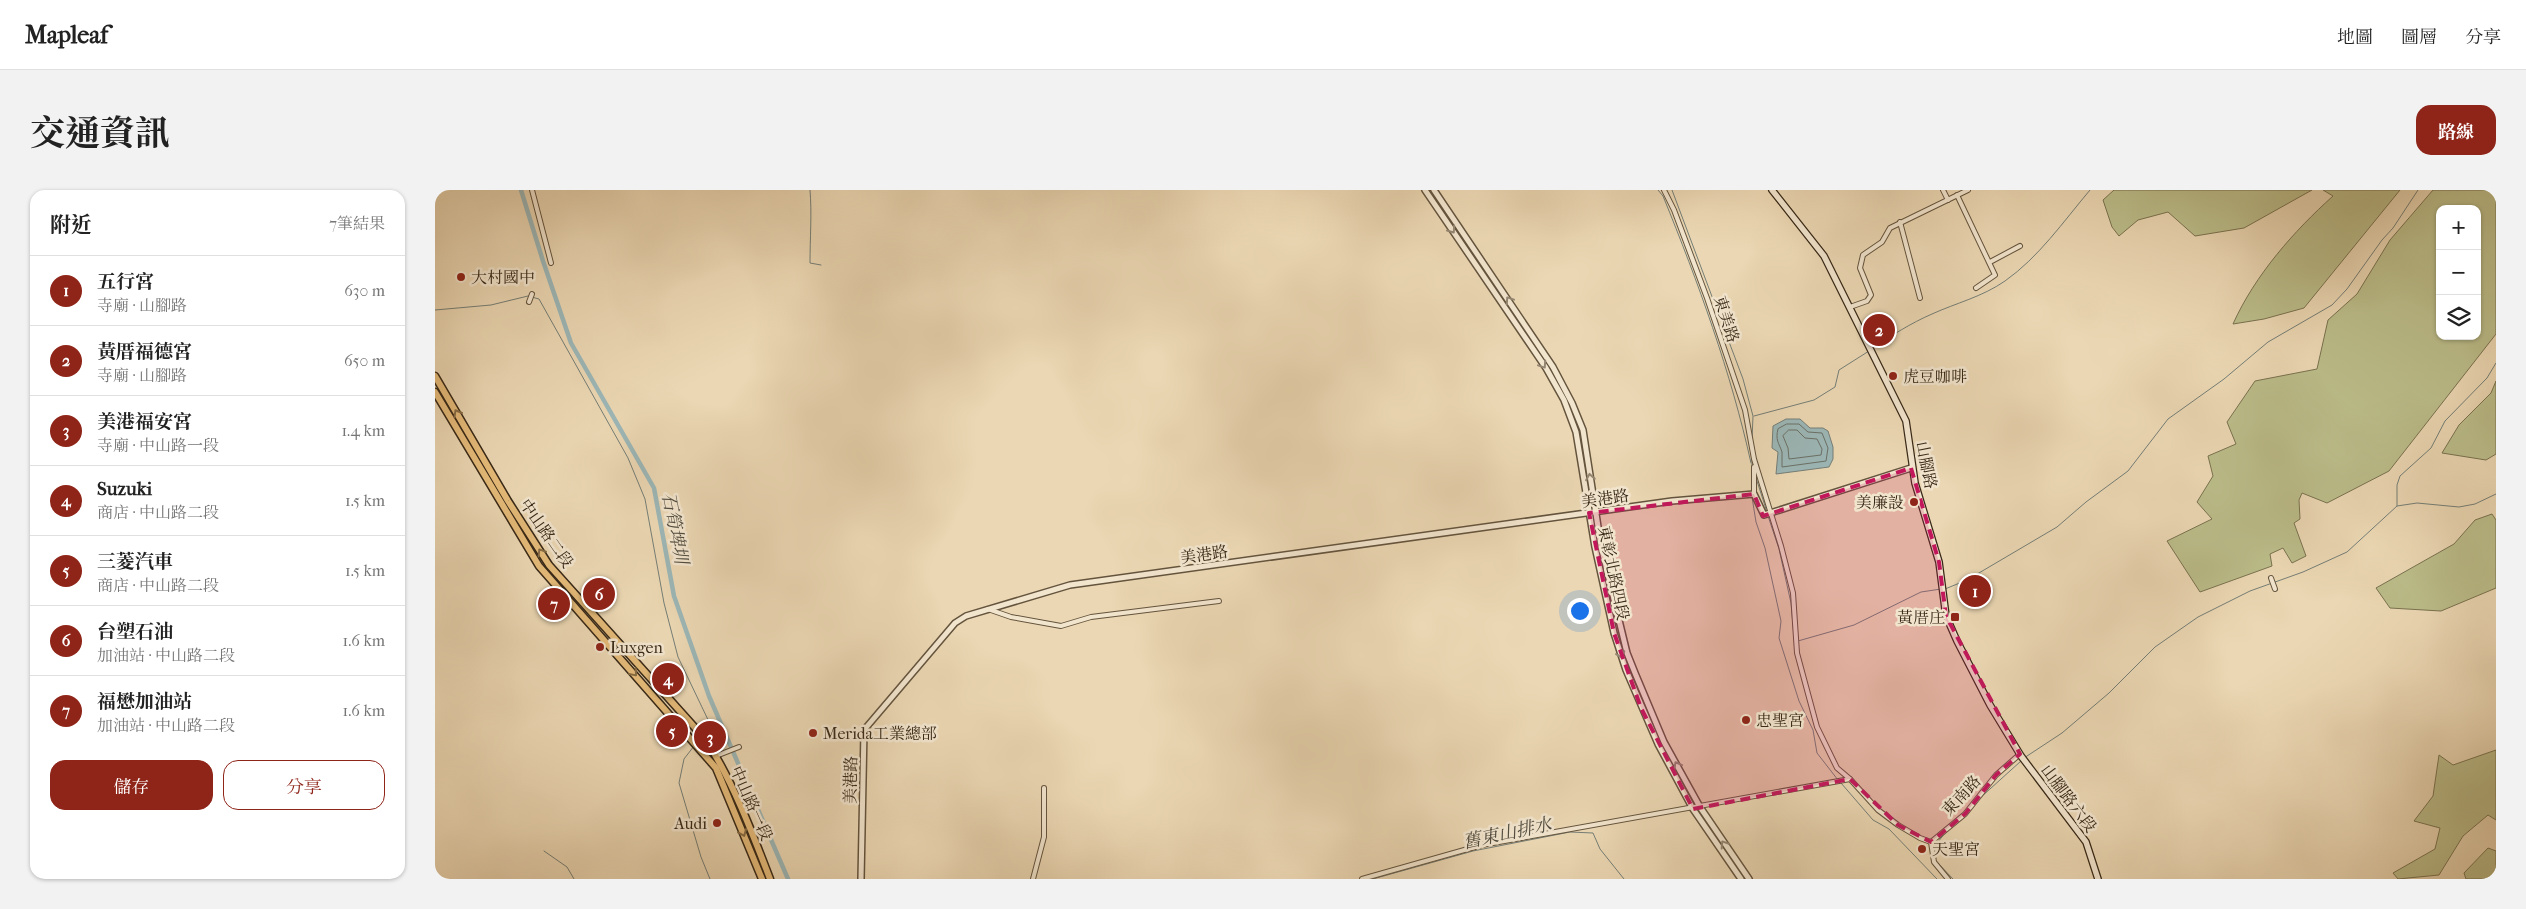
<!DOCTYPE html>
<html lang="zh-TW">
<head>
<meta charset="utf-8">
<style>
  :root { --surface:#fff; --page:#f2f2f2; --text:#222; --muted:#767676; --line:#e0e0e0; --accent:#8f2418 }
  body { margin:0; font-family:"IM FELL French Canon","Noto Serif TC",serif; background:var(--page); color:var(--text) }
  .controls { position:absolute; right:15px; top:15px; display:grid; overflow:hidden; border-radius:10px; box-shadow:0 1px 4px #0004 }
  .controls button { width:45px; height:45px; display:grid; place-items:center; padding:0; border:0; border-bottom:1px solid var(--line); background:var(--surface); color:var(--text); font:25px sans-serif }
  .you { position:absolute; left:1144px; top:420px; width:18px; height:18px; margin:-12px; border:4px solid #fff; border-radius:50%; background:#1a73e8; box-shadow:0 0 0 8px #1a73e833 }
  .badge { display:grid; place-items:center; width:32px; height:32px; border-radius:50%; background:var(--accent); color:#fff; font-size:16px; font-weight:700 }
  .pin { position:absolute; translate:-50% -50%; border:2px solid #fff; box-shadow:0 1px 5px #0006 }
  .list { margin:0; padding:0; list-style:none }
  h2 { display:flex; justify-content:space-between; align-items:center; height:65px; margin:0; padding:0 20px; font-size:21px }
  h2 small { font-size:16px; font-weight:400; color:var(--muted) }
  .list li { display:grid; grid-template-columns:32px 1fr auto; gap:15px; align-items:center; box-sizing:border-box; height:70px; padding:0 20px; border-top:1px solid var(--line) }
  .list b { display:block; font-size:19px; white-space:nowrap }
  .list p { margin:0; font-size:16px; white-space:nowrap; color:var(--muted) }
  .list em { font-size:16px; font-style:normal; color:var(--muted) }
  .actions { display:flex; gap:10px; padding:15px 20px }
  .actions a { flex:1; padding:11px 0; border:1px solid var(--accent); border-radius:15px; text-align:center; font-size:18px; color:var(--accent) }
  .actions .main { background:var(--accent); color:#fff }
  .icon { flex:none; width:28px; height:28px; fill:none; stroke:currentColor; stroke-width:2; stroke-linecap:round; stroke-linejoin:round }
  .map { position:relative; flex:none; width:2061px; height:689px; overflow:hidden; border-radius:15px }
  header { display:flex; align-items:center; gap:30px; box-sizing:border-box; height:70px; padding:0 25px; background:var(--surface); border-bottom:1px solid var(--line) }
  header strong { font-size:24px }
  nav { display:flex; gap:28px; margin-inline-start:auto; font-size:18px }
  .intro { display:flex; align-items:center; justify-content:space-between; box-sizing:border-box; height:120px; padding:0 30px }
  h1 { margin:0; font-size:35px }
  .button { padding:12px 22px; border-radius:15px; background:var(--accent); color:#fff; font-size:18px; font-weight:700 }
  main { display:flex; gap:30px; padding:0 30px }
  aside { flex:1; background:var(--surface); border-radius:15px; box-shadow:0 1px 4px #0004 }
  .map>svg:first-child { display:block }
  .green { fill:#bbbd8a; stroke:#797250; fill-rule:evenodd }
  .water { fill:#9cb7b7; stroke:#747e77 }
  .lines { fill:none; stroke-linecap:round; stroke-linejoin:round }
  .shore { stroke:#6a7067; stroke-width:1 }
  .stream { stroke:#747e77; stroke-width:1 }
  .canal { stroke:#9cb7b7; stroke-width:4.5 }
  .minor-casing { stroke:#64543e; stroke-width:6 }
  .tertiary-casing { stroke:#64543e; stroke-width:8 }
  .secondary-casing { stroke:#372817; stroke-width:8 }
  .primary-casing { stroke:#372817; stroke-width:9 }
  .minor { stroke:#f2e5ce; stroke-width:4 }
  .tertiary { stroke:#f2e5ce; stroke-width:5 }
  .secondary { stroke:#f2e5ce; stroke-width:5.5 }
  .primary { stroke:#e6bc7a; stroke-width:6 }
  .oneway { stroke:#948672 }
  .oneway2 { stroke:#866b44 }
  .marked { fill:#c2185b; fill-opacity:0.2; stroke:#c2185b; stroke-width:4; stroke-dasharray:10 6; stroke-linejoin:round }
  .poi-dot { fill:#8f2418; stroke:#f2e5ce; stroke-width:2 }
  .labels { text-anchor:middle; stroke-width:5; stroke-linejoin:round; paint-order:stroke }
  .poi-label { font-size:16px; fill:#372817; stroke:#f2e5ce; text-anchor:start }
  .street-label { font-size:16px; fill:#372817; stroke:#f2e5ce }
  .water-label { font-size:18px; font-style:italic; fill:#504c3f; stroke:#f2e5ce }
</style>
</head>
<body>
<header>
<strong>Mapleaf</strong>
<nav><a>地圖</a><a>圖層</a><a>分享</a></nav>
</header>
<div class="intro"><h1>交通資訊</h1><a class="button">路線</a></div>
<main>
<aside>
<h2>附近<small>7筆結果</small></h2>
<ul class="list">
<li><span class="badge">1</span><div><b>五行宮</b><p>寺廟 · 山腳路</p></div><em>630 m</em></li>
<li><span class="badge">2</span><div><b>黃厝福德宮</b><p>寺廟 · 山腳路</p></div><em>650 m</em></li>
<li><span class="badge">3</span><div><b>美港福安宮</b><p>寺廟 · 中山路一段</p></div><em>1.4 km</em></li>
<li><span class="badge">4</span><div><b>Suzuki</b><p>商店 · 中山路二段</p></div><em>1.5 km</em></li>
<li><span class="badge">5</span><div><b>三菱汽車</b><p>商店 · 中山路二段</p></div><em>1.5 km</em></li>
<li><span class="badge">6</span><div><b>台塑石油</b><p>加油站 · 中山路二段</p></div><em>1.6 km</em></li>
<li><span class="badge">7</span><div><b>福懋加油站</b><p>加油站 · 中山路二段</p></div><em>1.6 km</em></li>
</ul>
<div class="actions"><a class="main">儲存</a><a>分享</a></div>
</aside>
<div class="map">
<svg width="2061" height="689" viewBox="0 0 2061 689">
  <rect width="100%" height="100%" fill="#ebd7b3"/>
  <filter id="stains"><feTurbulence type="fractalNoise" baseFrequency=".004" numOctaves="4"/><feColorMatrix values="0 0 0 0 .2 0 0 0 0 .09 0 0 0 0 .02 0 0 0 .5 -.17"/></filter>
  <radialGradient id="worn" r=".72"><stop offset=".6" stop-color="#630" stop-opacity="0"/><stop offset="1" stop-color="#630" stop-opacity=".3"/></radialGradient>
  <g class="green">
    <path d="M1679,0H1877L1809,38L1760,46L1733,22L1703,30L1684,46L1677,37L1668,10Z"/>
    <path d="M1888,0H1965L1869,118L1829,129L1798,134C1820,85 1859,41 1898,6Z"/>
    <path d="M1998,0H2061V144L1954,281L1892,313L1867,303L1864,310L1865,329L1859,333L1871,366L1857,373L1848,358L1835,364L1837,376L1765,402L1732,351L1777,329L1762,312L1778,286L1773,266L1801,254L1792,232L1820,191L1882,179L1893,130L1922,104L1955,50ZM2005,19H2042V146H2005Z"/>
    <path d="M2061,191V264L2051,270L2007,263L2024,235L2056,203Z"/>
    <path d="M2057,324L2061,330V398L2006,421L1955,418L1941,398L2019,354L2040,330Z"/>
    <path d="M2061,560V630L2053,625L2028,646L2004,685L1963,689L1958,683L2000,659L2005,638L1979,631L1998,606L2004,565L2018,575Z"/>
    <path d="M2053,658L2061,661V689H2031L2029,683Z"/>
  </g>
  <path class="water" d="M1351,229H1365L1375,238H1388L1393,241L1398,257V269L1394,277L1341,284L1343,262L1337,258L1338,236Z"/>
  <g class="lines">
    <g class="shore">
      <path d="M1352,234H1364L1373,242L1387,243L1393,258L1391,271L1347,277V262C1344,253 1340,250 1343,239Z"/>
      <path d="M1354,240H1362L1370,248L1382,249L1387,259L1386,265L1354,269L1353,258L1348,246Z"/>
    </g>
    <g class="stream">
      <path d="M375,0C377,24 375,48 375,73L386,75"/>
      <path d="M1223,0L1228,6C1263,92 1296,182 1316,273"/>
      <path d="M1237,0L1308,189L1318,226L1317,250"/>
      <path d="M0,120L56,115L93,106L104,109L193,268L210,309L229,413L243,467L276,536L270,543"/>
      <path d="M1437,158C1456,146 1476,133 1497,124C1521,113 1547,107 1570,91C1604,67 1628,32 1655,0"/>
      <path d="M1319,226L1379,210L1400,197L1404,180L1434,161"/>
      <path d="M1317,266V277"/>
      <path d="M1317,277V303"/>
      <path d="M1321,288L1332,322"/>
      <path d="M1317,307L1321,332L1330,358L1346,431L1344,448L1364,511L1378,540L1382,563L1403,590"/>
      <path d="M1962,316V295L1965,286L1996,258L2010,231L2052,188L2061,173"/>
      <path d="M1333,326L1344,359L1356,413L1359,446"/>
      <path d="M1510,399L1532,390L1622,337L1651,312L1693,281L1733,229L1789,189L1833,152L1897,115L1912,99L1947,50L1958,38L1983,0"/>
      <path d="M1363,451L1419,435L1486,402L1506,399"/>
      <path d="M259,556L249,569L244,593L266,667L275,689"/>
      <path d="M1589,568L1627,543L1674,503L1720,457L1763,427L1815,401L1868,382L1912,362L1962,316L1982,313L2024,317L2040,314L2061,304"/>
      <path d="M1406,593L1438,630L1454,639L1502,689"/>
      <path d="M1545,608L1586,571"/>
      <path d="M109,661L132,677L139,689"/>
      <path d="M1499,663V657L1510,643"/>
      <path d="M1501,671L1518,689"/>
      <path d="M938,689L1038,661L1135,642L1158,643L1165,659L1189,689"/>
    </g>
    <path class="canal" d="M86,0L108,71L136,153L219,298L239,406L274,506L353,689"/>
    <g class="minor-casing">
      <g id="minor">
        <path d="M97,0L116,73"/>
        <path d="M1229,0L1239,20L1272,108L1310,220L1319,269L1346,356L1358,403L1362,463L1382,537L1402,578L1415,589L1443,620L1463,635L1485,648L1496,652"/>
        <path d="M1508,0L1513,10"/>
        <path d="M1522,5L1560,85L1541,98"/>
        <path d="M1465,32L1485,108"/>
        <path d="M1555,72L1585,56"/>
        <path d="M94,112L97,104"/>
        <path d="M1415,117L1432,111L1436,105L1425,78L1428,65L1447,52L1455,38L1533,0"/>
        <path d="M1319,304V277"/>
        <path d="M1836,388L1840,399"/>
        <path d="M553,419L576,427L626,436L656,427L784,411"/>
        <path d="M281,566L304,557"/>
        <path d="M1496,652L1530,624L1561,585L1585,564"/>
        <path d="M1496,652L1499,672L1513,689"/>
        <path d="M598,689L609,647V598"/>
        <path d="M927,689L1047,655L1415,589"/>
      </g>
    </g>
    <g class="tertiary-casing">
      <g id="tertiary">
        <path d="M990,0L1111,178L1129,210L1141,242L1160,357L1179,443L1191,480L1223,554L1258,619L1306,689"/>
        <path d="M999,0L1118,177L1137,213L1148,240L1166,356L1192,463L1200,483L1229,552L1265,617L1314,689"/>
        <path d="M426,689L429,540L520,433L531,426L635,395L1237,311L1319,304L1329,325L1476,278"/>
      </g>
    </g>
    <g class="secondary-casing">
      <path id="secondary" d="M1337,0L1389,66L1471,231L1480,293L1504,372L1511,426L1522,451L1555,515L1586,566L1651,652L1663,689"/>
    </g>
    <g class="primary-casing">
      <g id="primary">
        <path d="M0,186L73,311L114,375L271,550C298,592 317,642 335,689"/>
        <path d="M0,202L104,376L281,578L327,689"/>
      </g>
    </g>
    <use href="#minor" class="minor"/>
    <use href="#tertiary" class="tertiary"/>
    <use href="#secondary" class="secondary"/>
    <use href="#primary" class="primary"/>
  </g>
  <defs><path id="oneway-chevron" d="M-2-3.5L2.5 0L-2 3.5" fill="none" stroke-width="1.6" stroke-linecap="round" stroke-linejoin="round" transform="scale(1.25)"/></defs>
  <g class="oneway">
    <use href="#oneway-chevron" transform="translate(1017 40) rotate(55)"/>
    <use href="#oneway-chevron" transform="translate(1074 110) rotate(-124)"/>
    <use href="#oneway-chevron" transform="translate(1108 175) rotate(56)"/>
    <use href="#oneway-chevron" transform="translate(1155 287) rotate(-99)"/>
    <use href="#oneway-chevron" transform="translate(1186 465) rotate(71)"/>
    <use href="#oneway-chevron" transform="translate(1242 575) rotate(-119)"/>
    <use href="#oneway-chevron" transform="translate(1289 654) rotate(-123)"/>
  </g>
  <g class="oneway2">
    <use href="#oneway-chevron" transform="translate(22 223) rotate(-120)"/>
    <use href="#oneway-chevron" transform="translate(106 362) rotate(-123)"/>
    <use href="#oneway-chevron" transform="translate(199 483) rotate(49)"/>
    <use href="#oneway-chevron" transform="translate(308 643) rotate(68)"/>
  </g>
  <path class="marked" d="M1476,278L1504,372L1511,426L1585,564L1561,585L1530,624L1496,652L1463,635L1415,589L1258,619L1206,518L1179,443L1154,323L1319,304L1328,326Z"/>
  <g class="poi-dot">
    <circle cx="26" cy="87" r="5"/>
    <circle cx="1458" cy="186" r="5"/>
    <circle cx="1479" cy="312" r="5"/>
    <rect x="1515" y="422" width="10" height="10" rx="2.5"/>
    <circle cx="165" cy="457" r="5"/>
    <circle cx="1311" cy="530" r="5"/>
    <circle cx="378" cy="543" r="5"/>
    <circle cx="282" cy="633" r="5"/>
    <circle cx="1487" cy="659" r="5"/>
  </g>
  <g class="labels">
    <g class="poi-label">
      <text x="36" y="93">大村國中</text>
      <text x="1468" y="192">虎豆咖啡</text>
      <text x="1469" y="318" text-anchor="end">美廉設</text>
      <text x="1510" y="433" text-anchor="end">黃厝庄</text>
      <text x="175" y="463">Luxgen</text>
      <text x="1321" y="536">忠聖宮</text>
      <text x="388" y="549">Merida工業總部</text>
      <text x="272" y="639" text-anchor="end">Audi</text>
      <text x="1497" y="665">天聖宮</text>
    </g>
    <g class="street-label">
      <text transform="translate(1292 129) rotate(72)" y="6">東美路</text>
      <text transform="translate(1492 275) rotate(79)" y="6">山腳路</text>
      <text transform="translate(1170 308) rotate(-8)" y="6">美港路</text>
      <text transform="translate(112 343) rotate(55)" y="6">中山路二段</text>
      <text transform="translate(769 364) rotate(-8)" y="6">美港路</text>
      <text transform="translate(1179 383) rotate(78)" y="6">東彰北路四段</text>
      <text transform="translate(415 590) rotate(-89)" y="6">美港路</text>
      <text transform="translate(1526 605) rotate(-47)" y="6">東南路</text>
      <text transform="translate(1634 608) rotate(53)" y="6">山腳路六段</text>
      <text transform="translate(317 613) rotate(66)" y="6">中山路一段</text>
    </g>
    <g class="water-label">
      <text transform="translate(240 338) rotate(79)" y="6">石筍埤圳</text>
      <text transform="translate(1072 643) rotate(-12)" y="6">舊東山排水</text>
    </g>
  </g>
  <rect width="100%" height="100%" filter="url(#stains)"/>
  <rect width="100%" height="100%" fill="url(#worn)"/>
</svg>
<div class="controls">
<button>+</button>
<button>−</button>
<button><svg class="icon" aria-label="layers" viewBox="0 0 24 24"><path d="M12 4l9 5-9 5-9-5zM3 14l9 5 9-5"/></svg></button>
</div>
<div class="you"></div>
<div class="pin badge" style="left:1540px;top:401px">1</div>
<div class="pin badge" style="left:1444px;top:140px">2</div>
<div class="pin badge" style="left:275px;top:547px">3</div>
<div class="pin badge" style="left:233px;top:489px">4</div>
<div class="pin badge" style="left:237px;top:541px">5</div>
<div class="pin badge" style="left:164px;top:404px">6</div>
<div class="pin badge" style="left:119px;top:414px">7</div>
</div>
</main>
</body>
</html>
